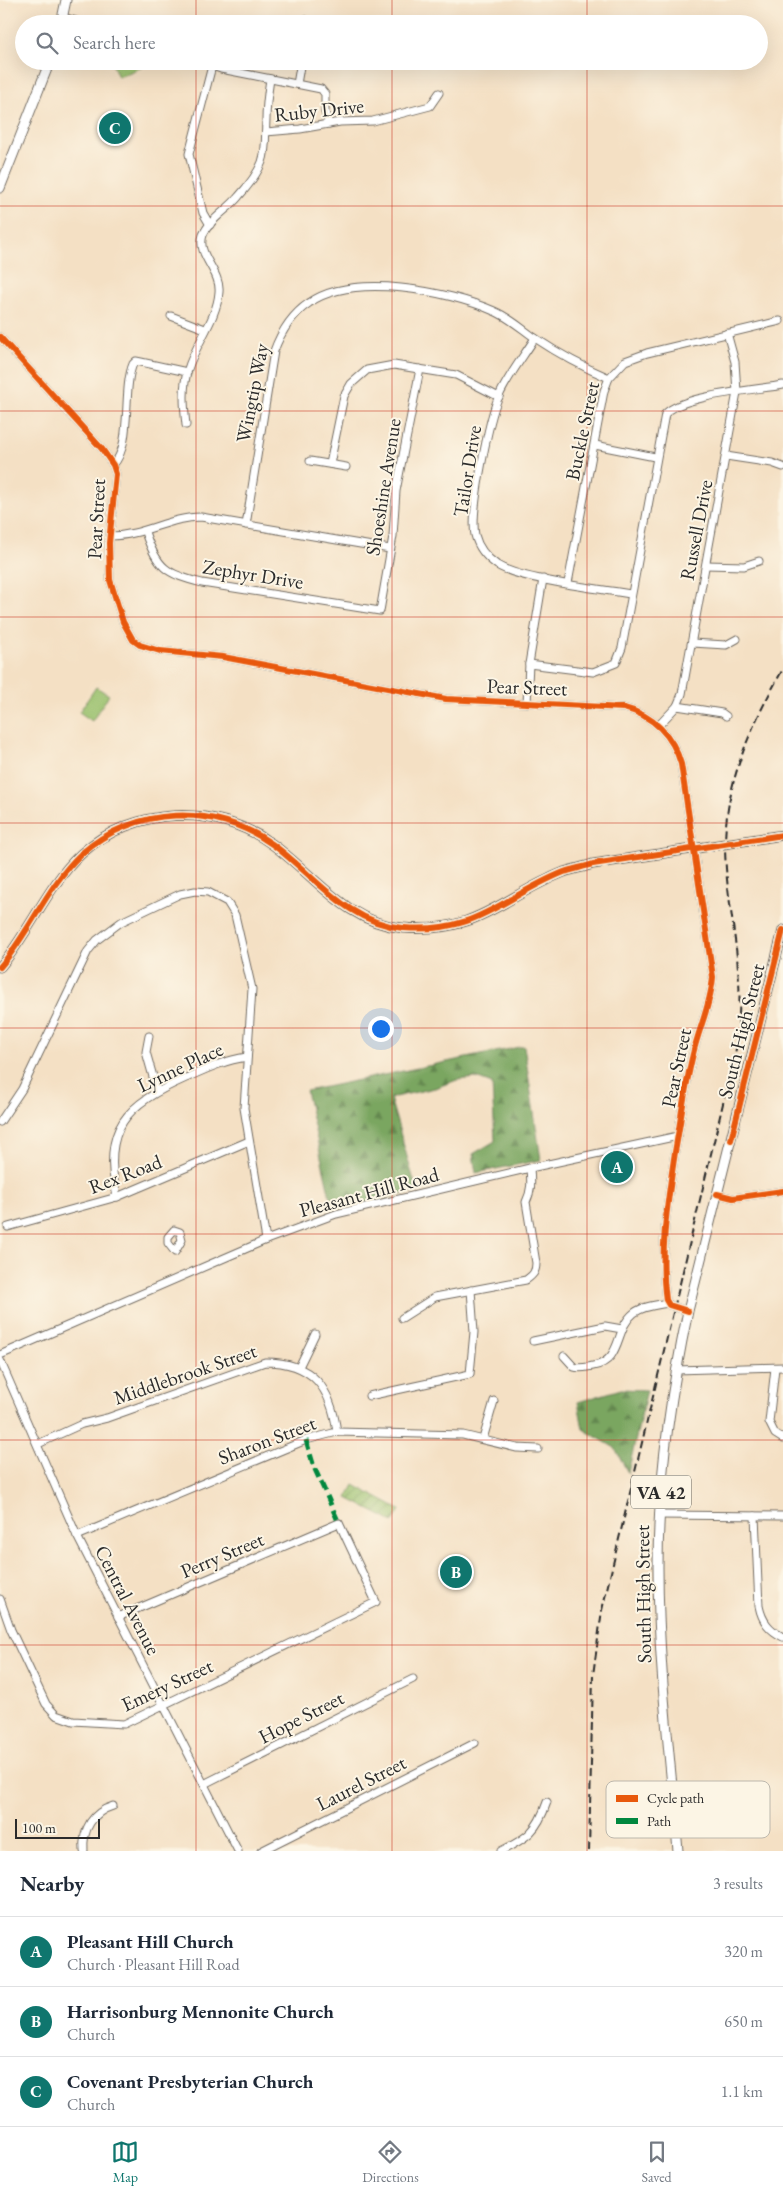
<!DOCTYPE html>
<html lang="en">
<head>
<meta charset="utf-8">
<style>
  :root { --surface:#fff; --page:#f6f6f7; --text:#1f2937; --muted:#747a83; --line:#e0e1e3; --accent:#0f766e }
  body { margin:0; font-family:"EB Garamond",serif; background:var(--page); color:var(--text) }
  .scale { position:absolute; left:15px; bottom:12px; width:85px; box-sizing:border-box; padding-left:5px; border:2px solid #2b2b2b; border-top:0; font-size:14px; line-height:18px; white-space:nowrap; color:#2b2b2b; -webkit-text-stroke:4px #fcf5e5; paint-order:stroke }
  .you { position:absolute; left:380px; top:1028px; width:18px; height:18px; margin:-12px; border:4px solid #fff; border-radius:50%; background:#1a73e8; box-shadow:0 0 0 8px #1a73e833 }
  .badge { display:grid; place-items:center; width:32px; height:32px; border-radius:50%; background:var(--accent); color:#fff; font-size:16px; font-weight:700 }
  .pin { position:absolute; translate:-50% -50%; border:2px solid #fff; box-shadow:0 1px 5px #0006 }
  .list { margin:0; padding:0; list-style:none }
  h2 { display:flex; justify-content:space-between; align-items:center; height:65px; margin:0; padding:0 20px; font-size:21px }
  h2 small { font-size:16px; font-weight:400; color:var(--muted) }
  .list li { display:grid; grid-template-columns:32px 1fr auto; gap:15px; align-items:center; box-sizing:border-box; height:70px; padding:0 20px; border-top:1px solid var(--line) }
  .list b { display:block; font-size:19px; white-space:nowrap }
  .list p { margin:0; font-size:16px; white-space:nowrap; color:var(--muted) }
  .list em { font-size:16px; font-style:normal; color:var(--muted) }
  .icon { flex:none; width:28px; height:28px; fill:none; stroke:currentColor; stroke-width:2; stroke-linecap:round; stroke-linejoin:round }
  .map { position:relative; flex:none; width:783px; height:1851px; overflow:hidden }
  .search { position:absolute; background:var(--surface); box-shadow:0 5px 20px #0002; left:15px; right:15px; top:15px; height:55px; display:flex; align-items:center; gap:12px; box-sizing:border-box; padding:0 18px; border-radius:28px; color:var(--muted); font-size:19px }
  .sheet { height:275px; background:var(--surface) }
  nav { display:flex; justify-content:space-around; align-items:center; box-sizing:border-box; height:70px; border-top:1px solid var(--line); background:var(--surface); font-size:14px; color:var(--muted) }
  nav a { display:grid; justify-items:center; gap:2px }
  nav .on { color:var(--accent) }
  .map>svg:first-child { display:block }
  .green { fill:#99c06c; stroke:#62764c }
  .forest { fill:url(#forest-firs); stroke:#526846 }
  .garden { fill:url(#garden-furrows); stroke:#62764c }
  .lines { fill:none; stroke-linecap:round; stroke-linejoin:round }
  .minor-casing { stroke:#716a61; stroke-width:9 }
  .major-casing { stroke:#716a61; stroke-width:11 }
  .minor { stroke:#fff; stroke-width:7 }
  .major { stroke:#fff; stroke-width:9 }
  .rail { stroke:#2b2b2b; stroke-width:2; stroke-dasharray:8 4; stroke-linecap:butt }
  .quiet { stroke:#00873e; stroke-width:5; stroke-dasharray:10 5; stroke-linecap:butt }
  .cycleway-casing { stroke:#fcf5e5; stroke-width:9 }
  .cycleway { stroke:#e8590c; stroke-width:6 }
  .grid { fill:none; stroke:#c8321e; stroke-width:1; stroke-opacity:0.55 }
  .labels { text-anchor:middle; stroke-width:4; stroke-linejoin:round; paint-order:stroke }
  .shield { fill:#fcf5e5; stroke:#6a6863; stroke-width:1 }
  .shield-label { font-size:19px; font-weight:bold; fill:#2b2b2b }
  .street-label { font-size:20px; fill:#2b2b2b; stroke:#fcf5e5 }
  .key { fill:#fcf5e5; stroke:#bdb8ad; stroke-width:1 }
  .key-label { font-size:14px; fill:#2b2b2b }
</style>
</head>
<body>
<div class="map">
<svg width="783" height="1851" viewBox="0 0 783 1851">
  <defs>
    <pattern id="forest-firs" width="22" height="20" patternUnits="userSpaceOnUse" patternTransform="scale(1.25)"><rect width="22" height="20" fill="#7aa660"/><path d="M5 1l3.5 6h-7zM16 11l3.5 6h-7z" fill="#64874f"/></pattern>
    <pattern id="garden-furrows" width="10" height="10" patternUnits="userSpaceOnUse" patternTransform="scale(1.25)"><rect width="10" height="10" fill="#99c06c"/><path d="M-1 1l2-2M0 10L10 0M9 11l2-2" fill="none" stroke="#7d9c59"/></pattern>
  </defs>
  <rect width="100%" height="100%" fill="#fcf5e5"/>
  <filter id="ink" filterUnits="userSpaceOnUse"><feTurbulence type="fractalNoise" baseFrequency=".02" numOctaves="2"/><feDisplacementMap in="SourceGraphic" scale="10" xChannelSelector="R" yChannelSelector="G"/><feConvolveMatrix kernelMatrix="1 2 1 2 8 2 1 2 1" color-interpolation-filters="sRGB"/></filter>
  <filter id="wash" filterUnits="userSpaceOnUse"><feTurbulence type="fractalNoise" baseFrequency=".0096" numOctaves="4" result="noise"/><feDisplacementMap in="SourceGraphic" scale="20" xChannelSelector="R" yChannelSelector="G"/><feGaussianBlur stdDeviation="1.12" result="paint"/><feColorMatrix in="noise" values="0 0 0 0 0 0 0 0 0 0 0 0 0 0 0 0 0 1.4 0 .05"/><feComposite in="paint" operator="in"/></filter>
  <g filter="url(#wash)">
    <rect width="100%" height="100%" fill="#f4e0c4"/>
    <g class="green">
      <path d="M111,61H157L118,77Z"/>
      <path d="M96,687L109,695L92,721L79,712Z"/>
    </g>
    <g class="forest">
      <path d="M524,1046L541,1160L476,1173L473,1154L495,1141L492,1084L476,1078L457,1080L435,1088L390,1098L417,1191L333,1210L306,1091Z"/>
      <path d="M621,1389L647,1390L628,1473L615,1448L583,1429L578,1402Z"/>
    </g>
    <path class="garden" d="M354,1485L400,1510L393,1522L347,1498Z"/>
  </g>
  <g filter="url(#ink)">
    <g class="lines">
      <g class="minor-casing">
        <g id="minor">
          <path d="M63,17L86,24"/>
          <path d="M306,20L307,24"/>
          <path d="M197,61L221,69L321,89L325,94V112L329,124"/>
          <path d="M297,84L301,61"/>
          <path d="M266,132L300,129L340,122L373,121L430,106L439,93"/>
          <path d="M210,225L203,213L189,154L212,66"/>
          <path d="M171,316L205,329"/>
          <path d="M0,337L102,449L113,465L116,474L109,543L110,580L123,622L133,640L140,645L160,651L223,657L446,699L624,708C653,715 673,736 681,764L713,977C711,1004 699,1028 693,1054C685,1086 681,1119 675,1152C668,1200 659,1251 666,1300L669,1305L688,1311"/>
          <path d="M535,338C523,357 508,376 499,396C489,418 470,512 475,535C478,547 487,558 497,565C520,580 601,589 631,594"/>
          <path d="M186,425C184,407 182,387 188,369C196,343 217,319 219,292C221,271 196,255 203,235C209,220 229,209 239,196C248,186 257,175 262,162C267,148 265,134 266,120C266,106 268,92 270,79"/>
          <path d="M595,445L655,457"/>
          <path d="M726,456L772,463L783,467"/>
          <path d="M310,461L346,467"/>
          <path d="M330,464L344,396L351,384L367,370L394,365L456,375L499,397"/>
          <path d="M113,465C133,445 122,389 133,364L136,361L141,362L187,372"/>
          <path d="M246,525L274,351C281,332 291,315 309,303C353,272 448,291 494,311C509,317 522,329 535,338C559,354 583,367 609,378"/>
          <path d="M145,532C157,568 166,574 202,583L380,611L393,536L396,491L420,369"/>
          <path d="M110,536C144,536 169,517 201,517L390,549"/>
          <path d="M706,565L744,566L759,561"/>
          <path d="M568,583L604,391L609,378L625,361L647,353L780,321"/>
          <path d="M692,643L726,645L737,639"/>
          <path d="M529,664L593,672L616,663L622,648L665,414C682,395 755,390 783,385"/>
          <path d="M527,703L529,664L543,579"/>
          <path d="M677,706L722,713L726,716"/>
          <path d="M659,725L677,706L682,694L737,392L735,362L727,333"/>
          <path d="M149,1036L146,1052L157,1091"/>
          <path d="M0,1122L22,1089L88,951L97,940L121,922L180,894L195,891L208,892L227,902L235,915L252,989L244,1108L266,1240"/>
          <path d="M717,1194L733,1198L783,1191"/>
          <path d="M117,1197C102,1128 125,1105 186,1078C206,1069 225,1060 247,1057"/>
          <path d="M8,1227L117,1197L249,1141"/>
          <path d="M174,1230L180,1232L182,1240L175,1252L168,1243V1237Z"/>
          <path d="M402,1318L435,1297L526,1280C533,1275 536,1272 536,1263L526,1202C532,1190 531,1181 530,1168"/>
          <path d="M533,1341L605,1326L622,1329"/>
          <path d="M0,1355L266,1240L336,1214L530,1168L678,1136"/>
          <path d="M564,1356L574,1367C580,1369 587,1367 593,1366C623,1361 614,1329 634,1313C643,1306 657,1305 668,1303"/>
          <path d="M0,1360L77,1536L238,1851"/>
          <path d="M299,1367L315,1334"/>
          <path d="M775,1368L769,1422L775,1434L783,1439"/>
          <path d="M676,1370L783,1367"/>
          <path d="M369,1396L470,1374L474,1332L471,1290"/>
          <path d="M483,1439L494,1401"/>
          <path d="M38,1444L82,1424L107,1418L265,1362C313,1362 331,1388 337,1432"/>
          <path d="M659,1515L783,1516"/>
          <path d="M755,1516L759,1606C762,1621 769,1630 783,1637"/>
          <path d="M77,1536L306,1440L337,1432L463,1435L517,1448L538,1449"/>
          <path d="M0,1599L11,1630L46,1704L56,1715L73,1721L124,1724L376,1602L339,1523L118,1617"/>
          <path d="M204,1784L413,1679"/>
          <path d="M84,1851C82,1829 93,1812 113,1806"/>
          <path d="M261,1851L475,1743"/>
          <path d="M501,1851C527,1838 537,1832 547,1802"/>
        </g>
      </g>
      <g class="major-casing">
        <g id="major">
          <path d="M61,24L66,0"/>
          <path d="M0,188L50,61"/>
          <path d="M0,967C30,932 47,886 81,854C134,806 215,803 272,844C315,875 346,923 403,928C478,934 502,897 564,872C573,869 584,867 593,864L783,835"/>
          <path d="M678,1851C670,1757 658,1662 658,1567C658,1481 670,1396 688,1311L783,930"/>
        </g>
      </g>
      <use href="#minor" class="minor"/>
      <use href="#major" class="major"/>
      <path class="rail" d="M589,1851L593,1675L602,1610L736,1049C739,1022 741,996 738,969C735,927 725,886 725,844C726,779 752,724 783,669"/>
      <path class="quiet" d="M306,1440L314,1467L339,1523"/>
      <g class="cycleway-casing">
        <g id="cycleway">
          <path d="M0,337L102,449L113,465L116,474L109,543L110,580L123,622L133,640L140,645L160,651L223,657L446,699L624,708C653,715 673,736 681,764L713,977C711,1004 699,1028 693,1054C685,1086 681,1119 675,1152C668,1200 659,1251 666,1300L669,1305L688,1311"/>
          <path d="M0,967C30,932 47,886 81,854C134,806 215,803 272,844C315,875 346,923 403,928C478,934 502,897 564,872C573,869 584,867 593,864L783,835"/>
          <path d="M731,1140L783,930"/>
          <path d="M717,1194L733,1198L783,1191"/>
        </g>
      </g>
      <use href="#cycleway" class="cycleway"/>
    </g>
  </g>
  <path class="grid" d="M196,0V24M392,0V24M587,0V24M196,61V1851M392,61V1851M587,61V1851M0,206H783M0,411H783M0,617H783M0,823H783M0,1028H783M0,1234H783M0,1440H783M0,1645H783"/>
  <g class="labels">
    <rect class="shield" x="631" y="1475.5" width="60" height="33" rx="4"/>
    <g class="shield-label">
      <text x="661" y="1499">VA 42</text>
    </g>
    <g class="street-label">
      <text transform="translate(319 110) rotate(-6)" y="7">Ruby Drive</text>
      <text transform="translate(252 393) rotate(-79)" y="7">Wingtip Way</text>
      <text transform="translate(582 431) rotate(-78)" y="7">Buckle Street</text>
      <text transform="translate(467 471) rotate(-81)" y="7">Tailor Drive</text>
      <text transform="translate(383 487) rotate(-81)" y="7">Shoeshine Avenue</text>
      <text transform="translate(96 519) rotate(-87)" y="7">Pear Street</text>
      <text transform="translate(696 530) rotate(-79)" y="7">Russell Drive</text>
      <text transform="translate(253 574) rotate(9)" y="7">Zephyr Drive</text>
      <text transform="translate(527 687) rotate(2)" y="7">Pear Street</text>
      <text transform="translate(741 1031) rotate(-76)" y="7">South High Street</text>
      <text transform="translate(180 1067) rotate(-25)" y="7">Lynne Place</text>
      <text transform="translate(676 1068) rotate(-78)" y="7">Pear Street</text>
      <text transform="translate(125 1174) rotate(-21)" y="7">Rex Road</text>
      <text transform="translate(369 1192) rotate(-15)" y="7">Pleasant Hill Road</text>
      <text transform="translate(185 1374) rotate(-19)" y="7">Middlebrook Street</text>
      <text transform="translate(267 1440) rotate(-21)" y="7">Sharon Street</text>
      <text transform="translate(222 1555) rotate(-23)" y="7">Perry Street</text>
      <text transform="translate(643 1594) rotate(-91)" y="7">South High Street</text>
      <text transform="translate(128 1600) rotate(63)" y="7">Central Avenue</text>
      <text transform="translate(167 1685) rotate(-25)" y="7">Emery Street</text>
      <text transform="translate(301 1717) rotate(-27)" y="7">Hope Street</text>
      <text transform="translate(361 1783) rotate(-27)" y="7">Laurel Street</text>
    </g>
  </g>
  <rect x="606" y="1781" width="164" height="57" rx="8" class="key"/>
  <rect x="616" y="1795" width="22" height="7" fill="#e8590c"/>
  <rect x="616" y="1818" width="22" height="6" fill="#00873e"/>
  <g class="key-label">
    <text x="647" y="1803">Cycle path</text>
    <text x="647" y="1826">Path</text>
  </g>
</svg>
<div class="scale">100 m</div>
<div class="you"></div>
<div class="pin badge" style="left:617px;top:1167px">A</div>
<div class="pin badge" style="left:456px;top:1572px">B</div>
<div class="pin badge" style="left:115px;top:128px">C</div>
<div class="search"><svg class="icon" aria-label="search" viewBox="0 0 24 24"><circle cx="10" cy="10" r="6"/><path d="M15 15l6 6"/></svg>Search here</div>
</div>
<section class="sheet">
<h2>Nearby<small>3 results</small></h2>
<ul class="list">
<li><span class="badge">A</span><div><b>Pleasant Hill Church</b><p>Church · Pleasant Hill Road</p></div><em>320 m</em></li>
<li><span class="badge">B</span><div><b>Harrisonburg Mennonite Church</b><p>Church</p></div><em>650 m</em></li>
<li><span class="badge">C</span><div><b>Covenant Presbyterian Church</b><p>Church</p></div><em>1.1 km</em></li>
</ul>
</section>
<nav>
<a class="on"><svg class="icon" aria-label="map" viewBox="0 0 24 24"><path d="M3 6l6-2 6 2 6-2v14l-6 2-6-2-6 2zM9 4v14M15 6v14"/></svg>Map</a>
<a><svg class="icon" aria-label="directions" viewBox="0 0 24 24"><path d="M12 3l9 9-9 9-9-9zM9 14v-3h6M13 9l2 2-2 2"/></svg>Directions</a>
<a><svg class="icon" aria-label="saved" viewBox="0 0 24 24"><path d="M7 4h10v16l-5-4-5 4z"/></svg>Saved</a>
</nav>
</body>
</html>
